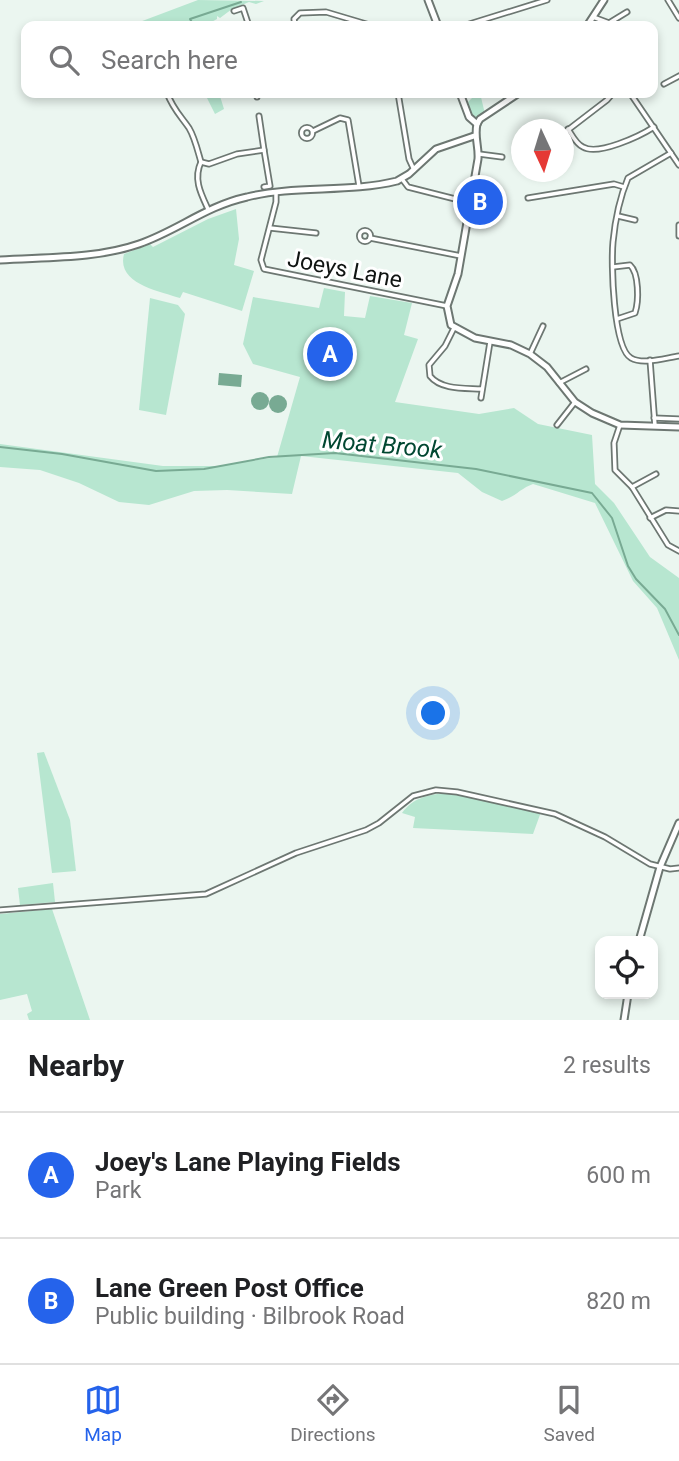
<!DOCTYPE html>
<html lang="en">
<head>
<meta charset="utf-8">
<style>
  :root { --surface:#fff; --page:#f2f2f2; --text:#202124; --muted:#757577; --line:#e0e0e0; --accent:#2563eb }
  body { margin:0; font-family:Roboto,sans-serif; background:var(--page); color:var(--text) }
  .controls { position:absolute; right:21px; bottom:21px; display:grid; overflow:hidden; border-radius:14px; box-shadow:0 4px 10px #0003 }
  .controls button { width:63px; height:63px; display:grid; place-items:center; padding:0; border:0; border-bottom:2px solid var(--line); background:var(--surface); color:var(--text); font:35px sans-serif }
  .compass { position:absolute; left:511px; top:119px; width:63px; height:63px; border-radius:50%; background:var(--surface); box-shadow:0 4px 10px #0003; rotate:176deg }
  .you { position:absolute; left:434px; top:714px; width:24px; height:24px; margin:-18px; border:5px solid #fff; border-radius:50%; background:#1a73e8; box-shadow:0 0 0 10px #1a73e833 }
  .badge { display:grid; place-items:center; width:46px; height:46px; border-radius:50%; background:var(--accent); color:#fff; font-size:23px; font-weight:700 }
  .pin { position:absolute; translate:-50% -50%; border:4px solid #fff; box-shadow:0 2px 7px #0006 }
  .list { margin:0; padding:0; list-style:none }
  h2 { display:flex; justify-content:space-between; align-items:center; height:91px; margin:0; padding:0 28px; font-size:30px }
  h2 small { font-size:23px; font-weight:400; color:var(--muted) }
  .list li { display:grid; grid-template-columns:46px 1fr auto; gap:21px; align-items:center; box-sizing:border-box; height:126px; padding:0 28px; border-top:2px solid var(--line) }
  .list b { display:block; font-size:26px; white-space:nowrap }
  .list p { margin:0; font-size:23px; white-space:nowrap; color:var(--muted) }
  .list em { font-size:23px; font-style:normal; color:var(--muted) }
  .icon { flex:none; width:38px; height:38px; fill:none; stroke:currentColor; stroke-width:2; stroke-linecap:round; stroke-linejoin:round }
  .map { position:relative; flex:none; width:679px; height:1020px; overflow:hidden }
  .search { position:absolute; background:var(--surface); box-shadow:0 4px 10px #0003; left:21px; right:21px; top:21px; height:77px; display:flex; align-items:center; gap:18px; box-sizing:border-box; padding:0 24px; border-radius:14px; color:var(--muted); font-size:26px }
  .sheet { height:343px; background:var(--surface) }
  nav { display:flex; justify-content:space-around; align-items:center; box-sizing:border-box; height:98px; border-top:2px solid var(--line); background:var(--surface); font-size:19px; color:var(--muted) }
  nav a { display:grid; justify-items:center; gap:4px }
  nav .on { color:var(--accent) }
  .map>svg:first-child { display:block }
  .green { fill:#b7e6d0 }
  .water { fill:#78aa93 }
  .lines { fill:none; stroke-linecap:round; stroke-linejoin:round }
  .stream { stroke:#78aa93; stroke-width:2 }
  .street-casing { stroke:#6d7772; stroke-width:7 }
  .secondary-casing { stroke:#6d7772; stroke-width:9 }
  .street { stroke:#fff; stroke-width:3.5 }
  .secondary { stroke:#fff; stroke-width:5 }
  .labels { text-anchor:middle; stroke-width:6; stroke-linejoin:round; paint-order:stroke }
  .street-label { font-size:23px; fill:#101412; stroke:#fff }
  .water-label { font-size:24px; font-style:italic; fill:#014731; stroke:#fff }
</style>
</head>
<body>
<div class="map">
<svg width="679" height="1020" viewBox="0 0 679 1020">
  <rect width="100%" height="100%" fill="#ebf6f0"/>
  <g class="green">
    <path d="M198,0L264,1L256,4L249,2L232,9L220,18L217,16V19L204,26H129Z"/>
    <path d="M210,93H219L224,109L215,114L206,96Z"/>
    <path d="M477,93H480L485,114L478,118L472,116L468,102Z"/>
    <path d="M236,209L239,239L234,265L254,271L242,311L183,292L180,298C160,291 116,284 124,254L150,244L153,247L208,219Z"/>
    <path d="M324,288L345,292L344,316L365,318L370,296L412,303L404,335L418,339L395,402L479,414L514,408L538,424L592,435L595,484L614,503L650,557L679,578V660L657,608L633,581L595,503L533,484C521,488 515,497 502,501L482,492L458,473L301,456L292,494L227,490L194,491L149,505L119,502L79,483L40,470L0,467V444L163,466H218L277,457L300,377L253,364L243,344L253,297L319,308Z"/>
    <path d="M150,298L178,305L185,314L166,415L139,410Z"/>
    <path d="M44,752L70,820L76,871L52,873L37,753Z"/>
    <path d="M446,793L541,812L533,834L413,828L415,817L402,813C413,798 427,795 446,793Z"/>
    <path d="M53,883L55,902L20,905L18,888Z"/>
    <path d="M52,909L90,1020H29L27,1014L32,1011L27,994L0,1000V914Z"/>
  </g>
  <g class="water">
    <path d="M219,373L242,375L241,387L218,385Z"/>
    <circle cx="260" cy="401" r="9"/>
    <circle cx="278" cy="404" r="9"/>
  </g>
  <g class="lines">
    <g class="stream">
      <path d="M194,26L190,19L241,2"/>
      <path d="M0,447L62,454L156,471L204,469L269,457L335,453L476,469L592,493L612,518L628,566L636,579L665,609L679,635"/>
    </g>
    <g class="street-casing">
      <g id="street">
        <path d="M668,0L679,18"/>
        <path d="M234,11L243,8L249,26"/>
        <path d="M593,17L609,23L627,12"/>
        <path d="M295,26L294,19L300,13L326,12L373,26"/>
        <path d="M463,26L547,0"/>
        <path d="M664,84L679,76"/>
        <path d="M167,93C173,109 180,115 189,128C195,138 198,152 201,162C193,179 201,194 208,209"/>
        <path d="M257,93V97"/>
        <path d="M398,93L409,159L414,170"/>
        <path d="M630,93L679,165"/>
        <path d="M259,116L264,150"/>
        <circle cx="307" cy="133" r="5.5"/>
        <path d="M568,129C572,135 576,144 583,147C598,156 640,136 654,127"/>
        <path d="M313,131L340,118L348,120L359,186"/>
        <path d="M564,133L607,100L613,93"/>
        <path d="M671,153L628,178C620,197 615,221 613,242C611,262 613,348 631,358C643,365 665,358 679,356"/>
        <path d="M479,154L502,157"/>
        <path d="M201,162L209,164L237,154L264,150L270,186L264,187"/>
        <path d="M534,173V172"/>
        <path d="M402,179L408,187L471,203"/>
        <path d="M276,192V202L261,260L264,269L447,306"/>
        <path d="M528,198L614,184L624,187"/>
        <path d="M618,216L635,220"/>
        <path d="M679,225V236"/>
        <path d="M270,228L316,233"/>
        <circle cx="365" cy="236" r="5.5"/>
        <path d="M370,238L461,256"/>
        <path d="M613,267L630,265C639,273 639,301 635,313L617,319"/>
        <path d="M454,328L445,346L429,365L430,376C441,390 465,388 481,389"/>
        <path d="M530,354L543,326"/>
        <path d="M650,360L655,426"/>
        <path d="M559,383L586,369"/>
        <path d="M481,398L490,342"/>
        <path d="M654,418L679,419"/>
        <path d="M557,425L575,402"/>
        <path d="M620,425L614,443L615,470L632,487L668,545L679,551"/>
        <path d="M632,487L656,474"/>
        <path d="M650,518L666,510L679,511"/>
        <path d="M0,910L206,894L296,853L366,830L379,823L413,796L436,790L457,792L555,814L605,837L650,864L670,869L679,868"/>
      </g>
    </g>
    <g class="secondary-casing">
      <g id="secondary">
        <path d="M428,0L438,26"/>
        <path d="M587,26L604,0"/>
        <path d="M460,93L469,117L477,124"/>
        <path d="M477,124C474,137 479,146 478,159L458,274L447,306L451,325L475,338L511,345L530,354L547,367L575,402L592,413L620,425L679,427"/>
        <path d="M477,124L480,119L519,93"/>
        <path d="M0,260C45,257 96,259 139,244C177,231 206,206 247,197C296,185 348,193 397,181L409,174L436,149L474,136"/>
        <path d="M639,941L660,867L679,823"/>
        <path d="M624,1020L628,994"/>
      </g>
    </g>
    <use href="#street" class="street"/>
    <use href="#secondary" class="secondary"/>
  </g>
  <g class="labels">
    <g class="street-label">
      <text transform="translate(345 269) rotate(11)" y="8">Joeys Lane</text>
    </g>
    <g class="water-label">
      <text transform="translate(382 445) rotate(5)" y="8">Moat Brook</text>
    </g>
  </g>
</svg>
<div class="controls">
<button><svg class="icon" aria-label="locate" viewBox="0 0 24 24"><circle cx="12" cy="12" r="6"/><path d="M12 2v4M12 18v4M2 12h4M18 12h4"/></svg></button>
</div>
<svg class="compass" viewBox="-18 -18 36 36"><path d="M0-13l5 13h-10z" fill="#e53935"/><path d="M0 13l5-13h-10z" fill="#757577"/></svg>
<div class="you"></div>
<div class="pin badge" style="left:330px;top:354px">A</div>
<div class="pin badge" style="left:480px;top:202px">B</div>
<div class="search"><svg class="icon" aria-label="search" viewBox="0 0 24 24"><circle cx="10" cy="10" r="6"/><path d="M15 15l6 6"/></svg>Search here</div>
</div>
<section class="sheet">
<h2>Nearby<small>2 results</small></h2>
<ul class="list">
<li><span class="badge">A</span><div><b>Joey's Lane Playing Fields</b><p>Park</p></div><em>600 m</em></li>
<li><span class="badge">B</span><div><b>Lane Green Post Office</b><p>Public building · Bilbrook Road</p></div><em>820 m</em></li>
</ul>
</section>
<nav>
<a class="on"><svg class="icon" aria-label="map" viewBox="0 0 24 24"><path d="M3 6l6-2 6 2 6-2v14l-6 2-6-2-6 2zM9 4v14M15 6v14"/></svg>Map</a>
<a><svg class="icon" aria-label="directions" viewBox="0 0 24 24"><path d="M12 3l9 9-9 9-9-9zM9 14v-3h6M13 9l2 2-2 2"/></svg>Directions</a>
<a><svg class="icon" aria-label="saved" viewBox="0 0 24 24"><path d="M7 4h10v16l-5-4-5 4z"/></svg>Saved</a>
</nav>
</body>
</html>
